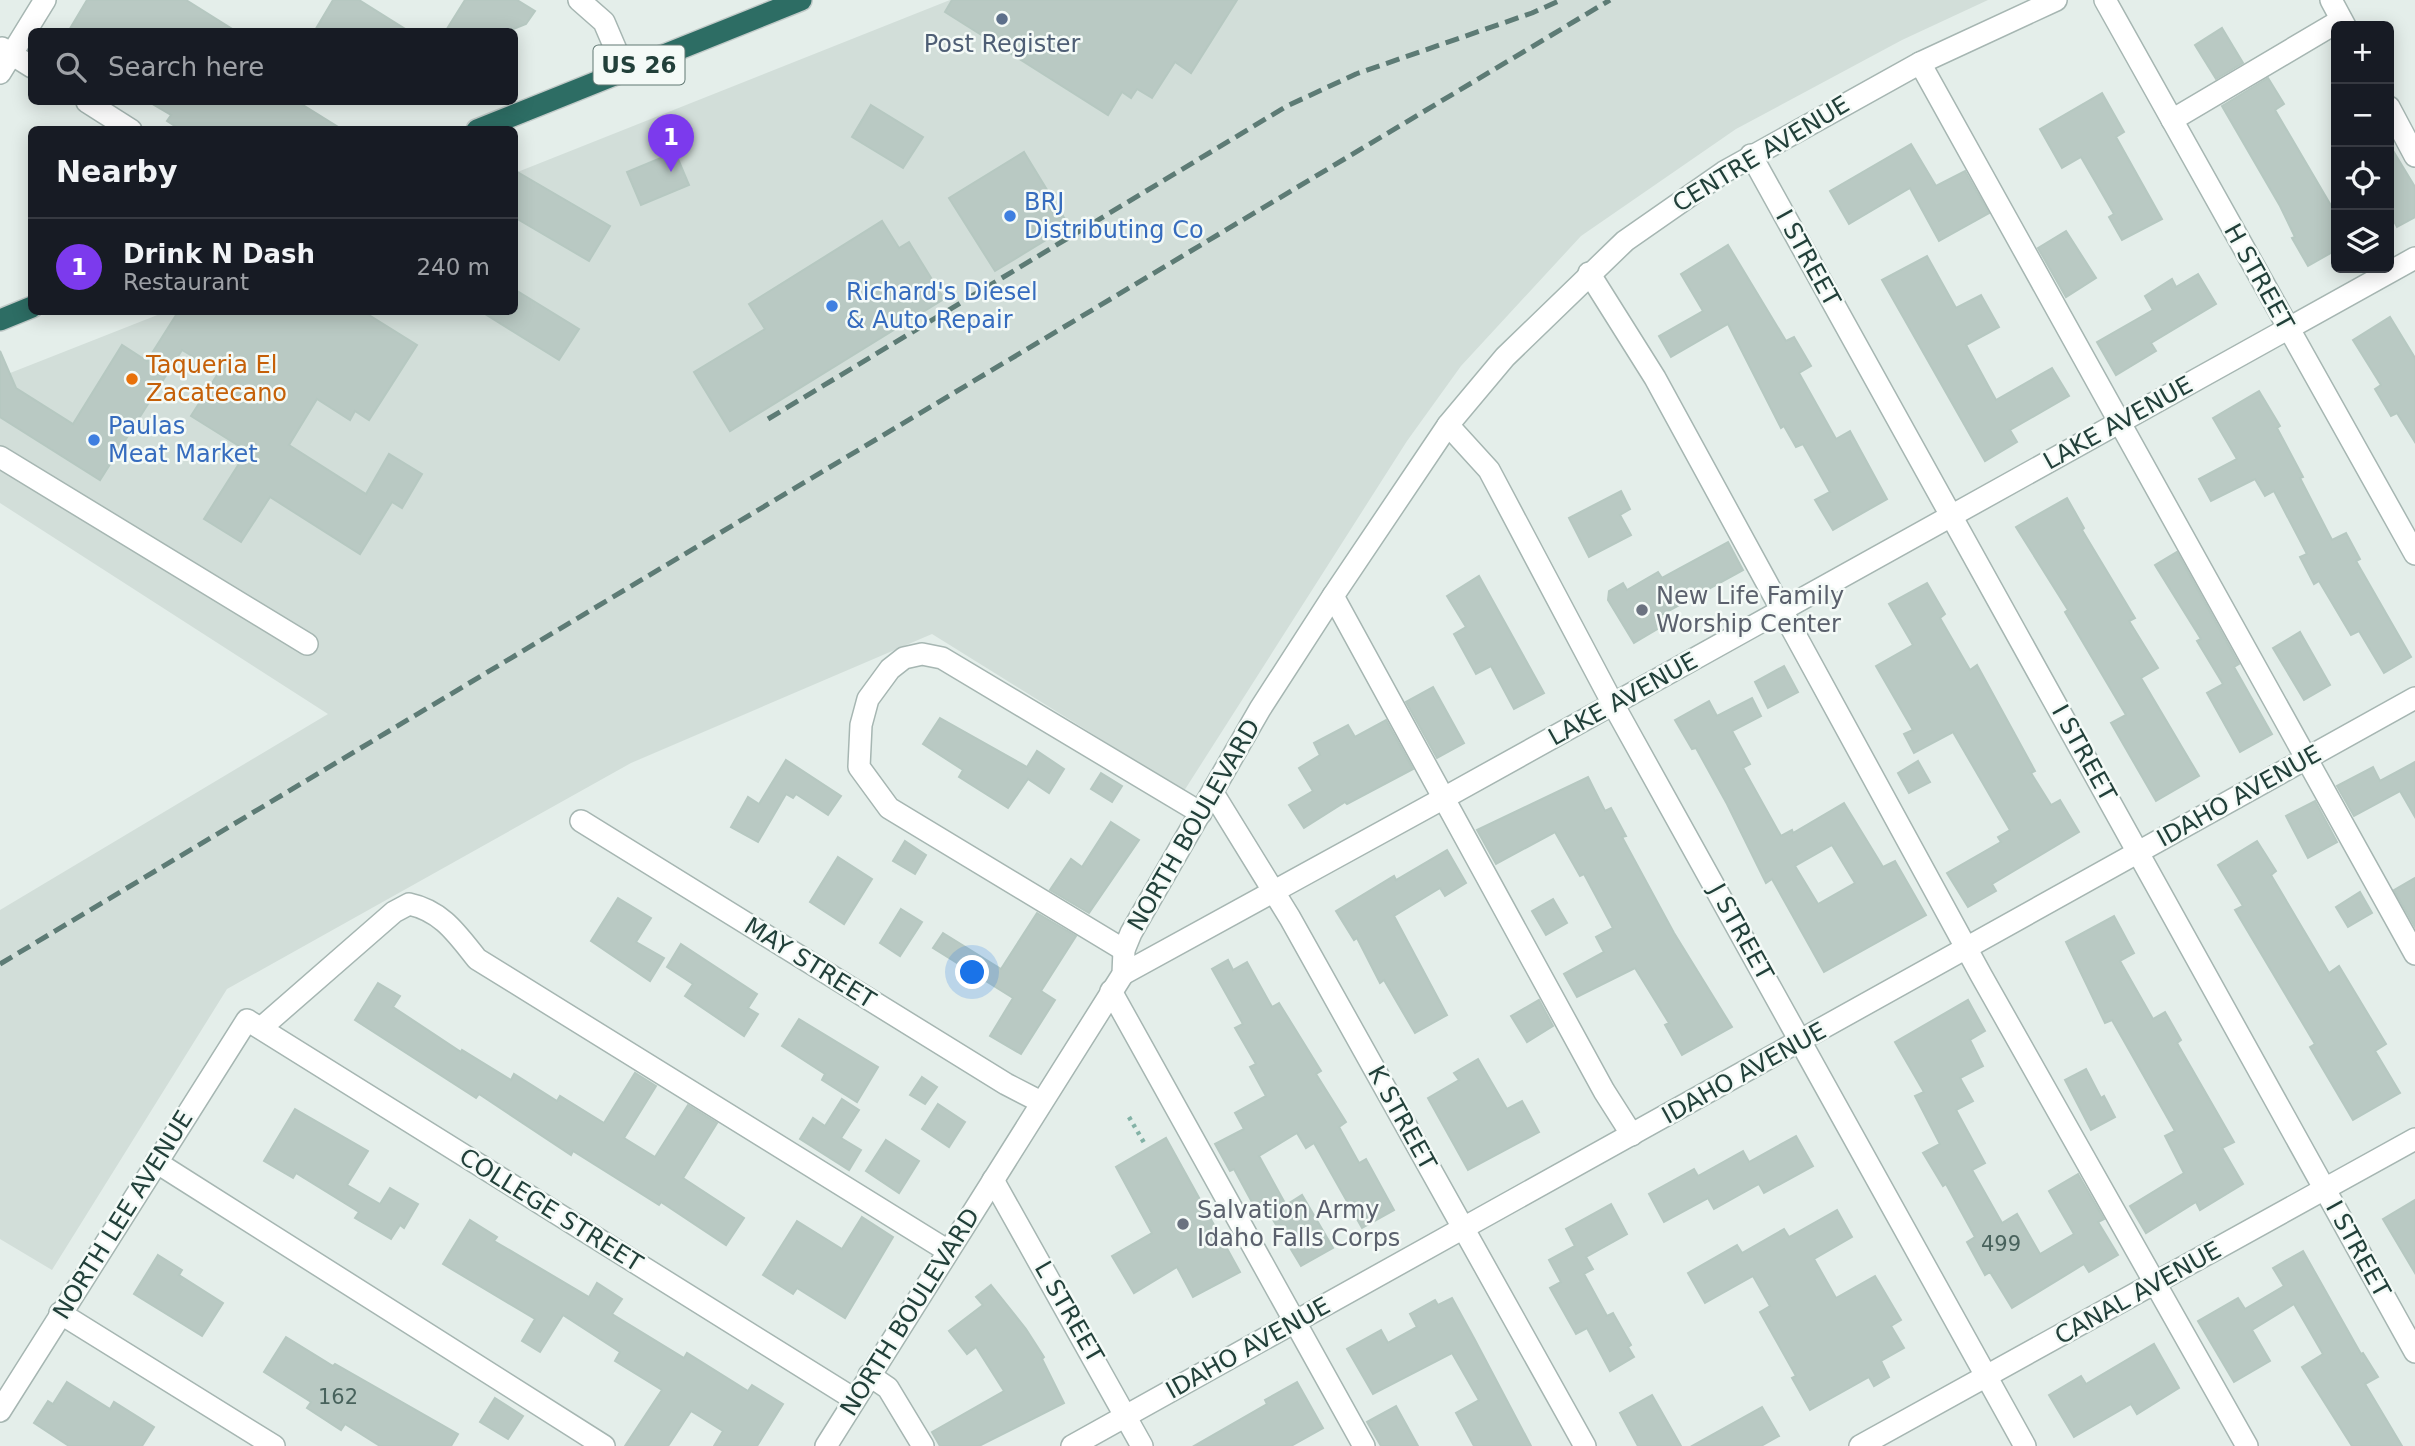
<!DOCTYPE html>
<html lang="en">
<head>
<meta charset="utf-8">
<style>
  :root { --surface:#171b24; --page:#242831; --text:#f1f3f6; --muted:#9ea1a6; --line:#363941; --accent:#7c3aed }
  body { margin:0; font-family:"DejaVu Sans",sans-serif; background:var(--page); color:var(--text) }
  .controls { position:absolute; right:21px; top:21px; display:grid; overflow:hidden; border-radius:10px; box-shadow:0 4px 18px #0003 }
  .controls button { width:63px; height:63px; display:grid; place-items:center; padding:0; border:0; border-bottom:2px solid var(--line); background:var(--surface); color:var(--text); font:35px sans-serif }
  .you { position:absolute; left:973px; top:973px; width:24px; height:24px; margin:-18px; border:5px solid #fff; border-radius:50%; background:#1a73e8; box-shadow:0 0 0 10px #1a73e833 }
  .badge { display:grid; place-items:center; width:46px; height:46px; border-radius:50%; background:var(--accent); color:#fff; font-size:23px; font-weight:700 }
  .pin { position:absolute; translate:-50% -58px; filter:drop-shadow(0 2px 4px #0008) }
  .pin::after { content:''; position:absolute; top:37px; width:24px; height:21px; background:inherit; clip-path:polygon(0 0,100% 0,50% 100%) }
  .list { margin:0; padding:0; list-style:none }
  h2 { display:flex; justify-content:space-between; align-items:center; height:91px; margin:0; padding:0 28px; font-size:30px }
  h2 small { font-size:23px; font-weight:400; color:var(--muted) }
  .list li { display:grid; grid-template-columns:46px 1fr auto; gap:21px; align-items:center; box-sizing:border-box; height:98px; padding:0 28px; border-top:2px solid var(--line) }
  .list b { display:block; font-size:26px; white-space:nowrap }
  .list p { margin:0; font-size:23px; white-space:nowrap; color:var(--muted) }
  .list em { font-size:23px; font-style:normal; color:var(--muted) }
  .icon { flex:none; width:38px; height:38px; fill:none; stroke:currentColor; stroke-width:2; stroke-linecap:round; stroke-linejoin:round }
  .map { position:relative; flex:none; width:2415px; height:1446px; overflow:hidden }
  .search { position:absolute; background:var(--surface); box-shadow:0 4px 18px #0003; left:28px; top:28px; width:490px; height:77px; display:flex; align-items:center; gap:18px; box-sizing:border-box; padding:0 24px; border-radius:10px; color:var(--muted); font-size:26px }
  .panel { position:absolute; background:var(--surface); box-shadow:0 4px 18px #0003; left:28px; top:126px; width:490px; height:189px; border-radius:10px }
  .map>svg:first-child { display:block }
  .built { fill:#d2ded9 }
  .building { fill:#b9c9c3; stroke:#b6c8c1; stroke-width:2; fill-rule:evenodd }
  .lines { fill:none; stroke-linecap:round; stroke-linejoin:round }
  .minor-casing { stroke:#a6b6b2; stroke-width:24 }
  .highway-casing { stroke:#c1cac8; stroke-width:24 }
  .path { stroke:#83b2a6; stroke-width:4.5; stroke-dasharray:3.5 5; stroke-linecap:butt }
  .minor { stroke:#fff; stroke-width:21 }
  .highway { stroke:#2d6d64; stroke-width:21 }
  .rail { stroke:#5d7b75; stroke-width:5; stroke-dasharray:14 7; stroke-linecap:butt }
  .service-dot { fill:#5c6f8a; stroke:#f4faf7; stroke-width:2.5 }
  .shop-dot { fill:#3f7fe0; stroke:#f4faf7; stroke-width:2.5 }
  .food-dot { fill:#e8710a; stroke:#f4faf7; stroke-width:2.5 }
  .worship-dot { fill:#6b7280; stroke:#f4faf7; stroke-width:2.5 }
  .labels { text-anchor:middle; stroke-width:5; stroke-linejoin:round; paint-order:stroke }
  .number-label { font-size:21px; fill:#48625c }
  .shield { fill:#f4faf7; stroke:#617873; stroke-width:2 }
  .shield-label { font-size:23px; font-weight:bold; fill:#22403a }
  .service-label { font-size:24px; fill:#4e5e75; stroke:#f4faf7 }
  .street-label { font-size:24px; fill:#22403a; stroke:#f4faf7 }
  .shop-label { font-size:24px; fill:#366cbe; stroke:#f4faf7; text-anchor:start }
  .food-label { font-size:24px; fill:#c56008; stroke:#f4faf7; text-anchor:start }
  .worship-label { font-size:24px; fill:#5b616d; stroke:#f4faf7; text-anchor:start }
</style>
</head>
<body>
<div class="map">
<svg width="2415" height="1446" viewBox="0 0 2415 1446">
  <rect width="100%" height="100%" fill="#e4eeea"/>
  <path class="built" d="M950,0H1988L1902,40L1736,129L1581,236L1461,366L1407,441L1184,791L932,634L631,763L227,989L52,1270L0,1239V910L328,714L0,503V377L165,312H514L515,173Z"/>
  <g class="building">
    <path d="M87,0H186L237,32H68Z"/>
    <path d="M333,0H359L410,32H314Z"/>
    <path d="M465,0H517L535,11L526,24L506,32H445Z"/>
    <path d="M952,0H1237L1191,73L1175,62L1152,98L1137,89L1131,98L1122,92L1108,115L945,12Z"/>
    <path d="M2222,28L2243,63L2216,79L2195,45Z"/>
    <path d="M2268,78L2284,104L2275,110L2336,214V250L2308,266L2292,238L2295,237L2280,206L2222,106Z"/>
    <path d="M2102,93L2124,132L2116,137L2162,219L2122,240L2109,217L2114,214L2081,157L2062,168L2040,129Z"/>
    <path d="M149,102H298L343,130H181L167,121L171,115Z"/>
    <path d="M871,105L923,137L903,168L852,137Z"/>
    <path d="M1911,144L1936,186L1965,171L1989,213L1939,241L1910,188L1849,224L1830,191Z"/>
    <path d="M2389,144L2415,187V217L2397,227L2389,212Z"/>
    <path d="M675,152L689,185L641,205L627,172Z"/>
    <path d="M1024,152L1069,226L995,271L949,198Z"/>
    <path d="M514,170L610,226L589,261L514,217Z"/>
    <path d="M882,221L899,248L909,242L944,299L730,431L694,372L765,329L749,304Z"/>
    <path d="M2066,231L2096,278L2066,297L2038,248Z"/>
    <path d="M1728,245L1786,341L1794,337L1811,366L1799,373L1836,439L1850,431L1887,499L1833,530L1815,500L1830,492L1803,444L1796,447L1784,426L1781,428L1728,324L1671,357L1659,336L1703,311L1681,274Z"/>
    <path d="M1927,256L1956,308L1981,295L1999,327L1966,345L1996,400L2052,368L2069,396L2010,430L2017,442L1985,461L1882,280Z"/>
    <path d="M2198,274L2216,304L2151,343L2156,351L2116,375L2097,342L2153,310L2145,296L2172,279L2176,287Z"/>
    <path d="M514,289L579,329L559,360L482,312H514Z"/>
    <path d="M178,312H364L417,345L369,420L355,411L350,420L317,399L289,445L366,494L389,454L422,474L402,508L392,502L360,554L270,497L241,542L204,519L247,451L191,416L219,372L182,350L100,480L0,417V351L16,388L73,424L122,345L147,361Z"/>
    <path d="M2390,317L2415,358V442L2397,413L2391,416L2375,389L2381,385L2353,340Z"/>
    <path d="M2259,391L2280,426L2277,428L2303,477L2300,478L2332,540L2346,533L2360,559L2356,561L2411,657L2384,673L2359,631L2351,635L2319,581L2314,584L2300,557L2307,554L2274,491L2265,496L2255,479L2211,501L2199,479L2237,459L2213,418Z"/>
    <path d="M1621,491L1630,509L1620,515L1631,535L1589,557L1569,518Z"/>
    <path d="M2067,498L2084,528L2082,530L2135,618L2129,621L2158,668L2141,678L2199,776L2156,801L2111,723L2126,715L2065,612L2068,610L2016,527Z"/>
    <path d="M1728,542L1743,570L1661,615L1666,624L1634,643L1608,600L1609,591L1623,583L1627,590L1658,572L1662,578Z"/>
    <path d="M2177,552L2239,664L2234,667L2272,734L2240,752L2207,693L2223,684L2197,641L2201,639L2155,565Z"/>
    <path d="M1479,576L1544,693L1514,709L1491,666L1476,674L1454,634L1466,627L1447,596Z"/>
    <path d="M1927,583L1945,614L1940,618L1970,670L1977,665L2035,771L2031,773L2051,805L2060,800L2079,832L1992,884L1996,891L1968,907L1947,873L2001,842L1998,837L2010,830L1953,732L1914,753L1904,734L1913,730L1876,666L1913,645L1889,604Z"/>
    <path d="M2300,632L2330,685L2304,700L2273,648Z"/>
    <path d="M1784,666L1798,692L1768,708L1755,682Z"/>
    <path d="M1433,687L1464,743L1437,758L1406,702Z"/>
    <path d="M1752,698L1761,716L1732,731L1750,764L1743,768L1781,836L1792,830L1793,833L1844,803L1883,867L1895,861L1926,915L1824,972L1772,879L1766,883L1727,804L1696,748L1692,749L1675,720L1709,701L1717,716ZM1832,845L1855,883L1818,904L1795,866Z"/>
    <path d="M940,718L1027,767L1037,751L1064,769L1049,793L1028,779L1008,808L959,777L963,770L923,744Z"/>
    <path d="M1386,720L1413,769L1347,804L1345,802L1304,828L1289,805L1313,791L1299,768L1320,755L1314,743L1348,725L1355,737Z"/>
    <path d="M786,760L841,796L828,815L796,794L793,798L786,794L758,842L731,827L748,797L759,804Z"/>
    <path d="M1918,761L1930,782L1909,793L1898,773Z"/>
    <path d="M2415,762V817L2400,791L2354,816L2337,786L2373,767L2380,781Z"/>
    <path d="M1101,773L1122,786L1112,802L1091,789Z"/>
    <path d="M1588,777L1605,811L1611,808L1626,836L1622,837L1674,933L1732,1027L1682,1055L1665,1025L1669,1023L1635,968L1577,997L1564,974L1604,952L1596,937L1613,928L1584,874L1580,876L1555,832L1496,864L1477,830Z"/>
    <path d="M2315,801L2337,842L2308,858L2286,816Z"/>
    <path d="M1111,822L1139,840L1089,913L1050,890L1071,859L1082,867Z"/>
    <path d="M905,841L926,855L915,874L893,861Z"/>
    <path d="M2257,841L2276,871L2271,875L2329,973L2339,966L2386,1044L2375,1051L2400,1093L2353,1120L2310,1047L2315,1044L2235,910L2243,906L2218,865Z"/>
    <path d="M1447,850L1466,883L1445,896L1440,888L1394,916L1447,1015L1415,1033L1384,980L1380,983L1357,938L1354,940L1336,911L1394,876L1396,880Z"/>
    <path d="M838,857L872,879L844,924L810,902Z"/>
    <path d="M2415,878V927L2394,890Z"/>
    <path d="M2360,892L2372,913L2348,927L2336,907Z"/>
    <path d="M618,898L651,918L636,942L664,958L650,981L591,941Z"/>
    <path d="M1553,899L1567,923L1546,935L1532,911Z"/>
    <path d="M901,909L922,922L900,956L880,943Z"/>
    <path d="M1037,913L1076,936L1041,991L1055,1000L1021,1054L990,1036L1013,998L933,948L943,933L1001,969Z"/>
    <path d="M2114,916L2134,953L2120,961L2153,1019L2165,1012L2181,1040L2177,1043L2234,1142L2222,1148L2243,1184L2200,1210L2196,1202L2146,1233L2130,1206L2184,1173L2165,1136L2175,1131L2112,1020L2105,1023L2066,942Z"/>
    <path d="M681,944L757,994L748,1008L758,1014L744,1036L685,996L693,984L667,967Z"/>
    <path d="M1228,960L1233,970L1247,962L1272,1007L1279,1003L1321,1071L1316,1074L1346,1122L1339,1127L1359,1163L1366,1159L1394,1210L1362,1228L1314,1143L1306,1148L1297,1133L1259,1156L1286,1205L1302,1195L1333,1248L1301,1266L1267,1210L1259,1215L1234,1169L1230,1171L1215,1144L1244,1129L1235,1113L1266,1096L1250,1067L1256,1064L1235,1028L1243,1024L1212,969Z"/>
    <path d="M378,983L400,996L393,1007L461,1052L462,1050L511,1080L514,1074L557,1101L560,1096L604,1123L635,1073L656,1086L624,1138L655,1157L688,1105L717,1123L683,1178L744,1218L726,1245L661,1202L659,1205L573,1151L571,1155L479,1094L476,1098L355,1020Z"/>
    <path d="M1539,1000L1553,1026L1527,1042L1511,1016Z"/>
    <path d="M1968,1000L1985,1031L1970,1040L1983,1066L1960,1078L1973,1101L1956,1110L1985,1163L1972,1170L2002,1223L2017,1214L2040,1254L2074,1234L2049,1191L2078,1174L2104,1219L2098,1222L2118,1255L2089,1272L2084,1264L2012,1308L1990,1272L1985,1275L1967,1242L1975,1237L1946,1184L1943,1186L1923,1153L1940,1144L1915,1096L1924,1092L1895,1042Z"/>
    <path d="M799,1019L878,1067L857,1102L822,1080L825,1074L782,1046Z"/>
    <path d="M1478,1059L1507,1109L1522,1101L1539,1132L1468,1170L1428,1098L1459,1080L1454,1073Z"/>
    <path d="M2086,1069L2101,1098L2104,1096L2115,1117L2091,1130L2065,1080Z"/>
    <path d="M922,1077L937,1087L925,1104L910,1095Z"/>
    <path d="M842,1099L859,1110L841,1138L861,1150L849,1170L800,1139L813,1118L825,1126Z"/>
    <path d="M938,1104L965,1122L949,1147L922,1129Z"/>
    <path d="M295,1109L368,1151L347,1185L380,1204L390,1188L418,1204L404,1228L400,1225L391,1239L355,1218L359,1212L296,1173L293,1178L264,1161Z"/>
    <path d="M1796,1136L1813,1166L1764,1193L1759,1184L1714,1209L1708,1198L1664,1222L1649,1194L1694,1169L1698,1176L1743,1151L1749,1162Z"/>
    <path d="M1166,1138L1240,1272L1193,1297L1177,1267L1134,1293L1112,1256L1152,1233L1116,1167Z"/>
    <path d="M886,1140L919,1161L899,1193L866,1171Z"/>
    <path d="M2415,1200V1273L2383,1219Z"/>
    <path d="M1611,1204L1627,1234L1586,1257L1593,1269L1584,1274L1607,1316L1613,1313L1631,1345L1628,1347L1634,1357L1610,1371L1587,1328L1576,1334L1550,1288L1561,1282L1549,1260L1575,1246L1566,1229Z"/>
    <path d="M1837,1210L1852,1237L1814,1259L1836,1298L1875,1276L1901,1320L1891,1326L1904,1348L1881,1361L1889,1377L1874,1386L1869,1377L1810,1410L1792,1378L1796,1376L1760,1312L1770,1306L1753,1276L1705,1303L1688,1273L1737,1245L1742,1253L1784,1229L1789,1237Z"/>
    <path d="M862,1217L893,1237L845,1318L797,1288L793,1294L763,1275L797,1221L842,1249Z"/>
    <path d="M470,1220L497,1237L494,1241L589,1297L597,1283L622,1299L612,1314L684,1358L687,1353L748,1391L752,1385L783,1404L757,1446H714L723,1431L691,1411L668,1446H625L662,1390L615,1361L620,1352L563,1315L540,1352L522,1341L535,1319L443,1264Z"/>
    <path d="M2303,1251L2361,1354L2363,1353L2378,1377L2365,1384L2402,1446H2352L2302,1367L2323,1354L2294,1304L2252,1330L2270,1361L2234,1382L2198,1321L2238,1298L2245,1309L2284,1286L2273,1268Z"/>
    <path d="M158,1255L182,1270L179,1275L223,1303L202,1336L134,1294Z"/>
    <path d="M991,1285L1026,1329L1044,1357L1042,1359L1064,1403L979,1446H940L932,1432L1004,1391L976,1347L967,1354L949,1331L983,1305L976,1297Z"/>
    <path d="M1452,1298L1475,1340L1531,1446H1474L1456,1413L1479,1400L1452,1353L1373,1394L1347,1349L1381,1330L1388,1343L1417,1327L1410,1314L1435,1300L1438,1305Z"/>
    <path d="M286,1337L333,1366L335,1364L458,1434L451,1446H380L345,1424L341,1430L307,1408L311,1402L264,1372Z"/>
    <path d="M2154,1344L2179,1388L2137,1414L2131,1404L2074,1437L2049,1395L2081,1376L2086,1384Z"/>
    <path d="M67,1382L110,1409L114,1402L154,1427L142,1446H69L34,1423L48,1401L53,1404Z"/>
    <path d="M1297,1382L1323,1428L1291,1446H1194L1267,1404L1265,1400Z"/>
    <path d="M1652,1395L1681,1446H1638L1620,1413Z"/>
    <path d="M495,1398L523,1416L508,1439L480,1422Z"/>
    <path d="M1396,1406L1418,1446H1381L1367,1422Z"/>
    <path d="M1762,1407L1779,1436L1761,1446H1692Z"/>
  </g>
  <g class="lines">
    <g class="minor-casing">
      <g id="minor">
        <path d="M579,0L604,22L625,71"/>
        <path d="M2105,0L2415,554"/>
        <path d="M2331,0L2345,26"/>
        <path d="M2,48L32,67"/>
        <path d="M1920,63L2415,954"/>
        <path d="M0,73L45,0"/>
        <path d="M87,102L131,130"/>
        <path d="M2389,107L2415,156"/>
        <path d="M2172,120L2341,20"/>
        <path d="M1751,155L2415,1352"/>
        <path d="M1589,273L1655,378L1981,975L2247,1446"/>
        <path d="M1448,425L1489,470L1613,704L2025,1446"/>
        <path d="M0,457L307,644"/>
        <path d="M1333,596L1604,1091L1632,1135"/>
        <path d="M1213,793L1290,918L1585,1446"/>
        <path d="M581,821L1006,1084L1041,1102"/>
        <path d="M1124,950L889,808L859,767L861,725L868,699L890,669L904,658L922,654L942,658L1201,813"/>
        <path d="M1123,974L1444,798L2415,258"/>
        <path d="M1111,991L1364,1446"/>
        <path d="M261,1028L394,912L409,904C442,911 457,934 477,959L948,1251"/>
        <path d="M156,1162L604,1446"/>
        <path d="M993,1180L1142,1446"/>
        <path d="M60,1313L274,1446"/>
        <path d="M869,1375L888,1388L923,1446"/>
        <path d="M0,1411L247,1020L854,1399"/>
        <path d="M826,1446L1123,974L1124,950L1131,933L1260,709L1333,596L1448,425L1505,357L1625,241L1724,172L1920,63L2056,0"/>
        <path d="M1072,1446L2415,698"/>
        <path d="M1860,1446L2415,1139"/>
      </g>
    </g>
    <g class="highway-casing">
      <g id="highway">
        <path d="M477,130L801,0"/>
        <path d="M0,320L32,307"/>
      </g>
    </g>
    <path class="path" d="M1129,1117L1146,1146"/>
    <use href="#minor" class="minor"/>
    <use href="#highway" class="highway"/>
    <g class="rail">
      <path d="M768,419L1287,106L1356,74L1532,13L1561,0"/>
      <path d="M0,964L1610,0"/>
    </g>
  </g>
  <circle class="service-dot" cx="1002" cy="19" r="7"/>
  <g class="shop-dot">
    <circle cx="1010" cy="216" r="7"/>
    <circle cx="832" cy="306" r="7"/>
    <circle cx="94" cy="440" r="7"/>
  </g>
  <circle class="food-dot" cx="132" cy="379" r="7"/>
  <g class="worship-dot">
    <circle cx="1642" cy="610" r="7"/>
    <circle cx="1183" cy="1224" r="7"/>
  </g>
  <g class="labels">
    <g class="number-label">
      <text x="2001" y="1251">499</text>
      <text x="338" y="1404">162</text>
    </g>
    <rect class="shield" x="593.5" y="45.5" width="91" height="39" rx="5"/>
    <g class="shield-label">
      <text x="639" y="73">US 26</text>
    </g>
    <g class="service-label">
      <text x="1002" y="52">Post Register</text>
    </g>
    <g class="street-label">
      <text transform="translate(1761 154) rotate(-31)" y="8">CENTRE AVENUE</text>
      <text transform="translate(1808 258) rotate(61)" y="8">I STREET</text>
      <text transform="translate(2259 277) rotate(61)" y="8">H STREET</text>
      <text transform="translate(2118 423) rotate(-29)" y="8">LAKE AVENUE</text>
      <text transform="translate(1623 699) rotate(-29)" y="8">LAKE AVENUE</text>
      <text transform="translate(2084 753) rotate(61)" y="8">I STREET</text>
      <text transform="translate(2239 796) rotate(-29)" y="8">IDAHO AVENUE</text>
      <text transform="translate(1194 825) rotate(-60)" y="8">NORTH BOULEVARD</text>
      <text transform="translate(1741 932) rotate(61)" y="8">J STREET</text>
      <text transform="translate(810 963) rotate(32)" y="8">MAY STREET</text>
      <text transform="translate(1744 1073) rotate(-29)" y="8">IDAHO AVENUE</text>
      <text transform="translate(1402 1118) rotate(61)" y="8">K STREET</text>
      <text transform="translate(551 1210) rotate(32)" y="8">COLLEGE STREET</text>
      <text transform="translate(123 1215) rotate(-58)" y="8">NORTH LEE AVENUE</text>
      <text transform="translate(2358 1249) rotate(61)" y="8">I STREET</text>
      <text transform="translate(2138 1293) rotate(-29)" y="8">CANAL AVENUE</text>
      <text transform="translate(910 1312) rotate(-58)" y="8">NORTH BOULEVARD</text>
      <text transform="translate(1069 1312) rotate(60)" y="8">L STREET</text>
      <text transform="translate(1248 1348) rotate(-29)" y="8">IDAHO AVENUE</text>
    </g>
    <g class="shop-label">
      <text x="1024" y="210">BRJ<tspan x="1024" dy="28">Distributing Co</tspan></text>
      <text x="846" y="300">Richard's Diesel<tspan x="846" dy="28">&amp; Auto Repair</tspan></text>
      <text x="108" y="434">Paulas<tspan x="108" dy="28">Meat Market</tspan></text>
    </g>
    <g class="food-label">
      <text x="146" y="373">Taqueria El<tspan x="146" dy="28">Zacatecano</tspan></text>
    </g>
    <g class="worship-label">
      <text x="1656" y="604">New Life Family<tspan x="1656" dy="28">Worship Center</tspan></text>
      <text x="1197" y="1218">Salvation Army<tspan x="1197" dy="28">Idaho Falls Corps</tspan></text>
    </g>
  </g>
</svg>
<div class="controls">
<button>+</button>
<button>−</button>
<button><svg class="icon" aria-label="locate" viewBox="0 0 24 24"><circle cx="12" cy="12" r="6"/><path d="M12 2v4M12 18v4M2 12h4M18 12h4"/></svg></button>
<button><svg class="icon" aria-label="layers" viewBox="0 0 24 24"><path d="M12 4l9 5-9 5-9-5zM3 14l9 5 9-5"/></svg></button>
</div>
<div class="you"></div>
<div class="pin badge" style="left:671px;top:172px">1</div>
<div class="search"><svg class="icon" aria-label="search" viewBox="0 0 24 24"><circle cx="10" cy="10" r="6"/><path d="M15 15l6 6"/></svg>Search here</div>
<section class="panel">
<h2>Nearby<small></small></h2>
<ul class="list">
<li><span class="badge">1</span><div><b>Drink N Dash</b><p>Restaurant</p></div><em>240 m</em></li>
</ul>
</section>
</div>
</body>
</html>
